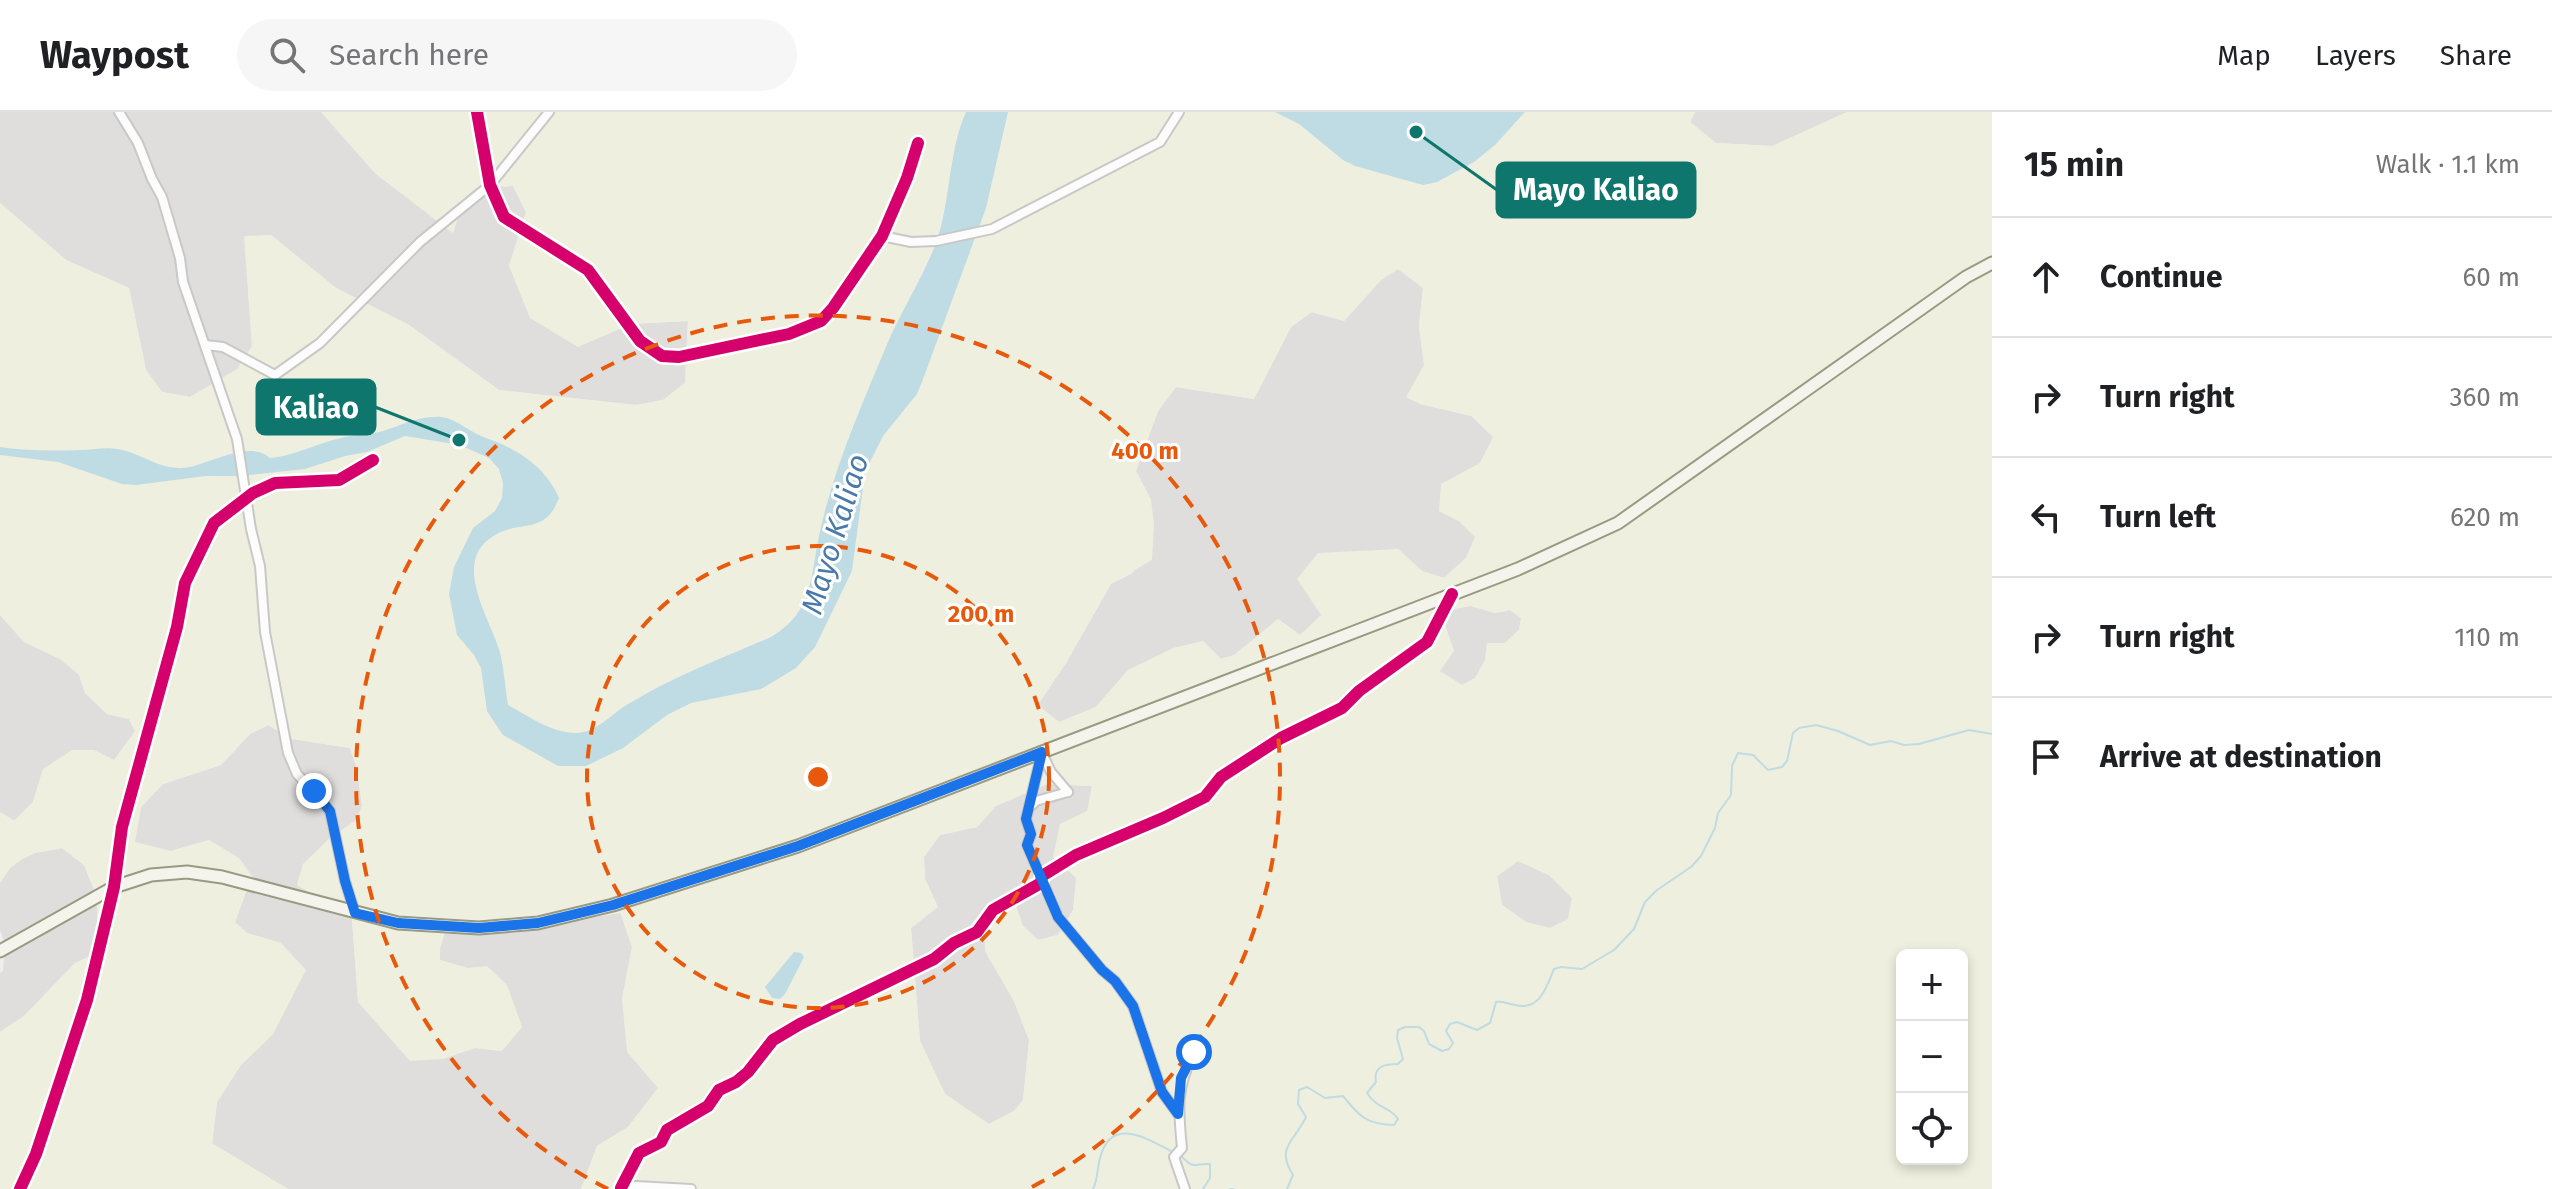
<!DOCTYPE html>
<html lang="en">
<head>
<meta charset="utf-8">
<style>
  :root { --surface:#fff; --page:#f6f6f6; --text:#202124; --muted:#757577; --line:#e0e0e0 }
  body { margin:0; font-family:"Fira Sans",sans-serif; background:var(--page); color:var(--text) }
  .controls { position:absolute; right:24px; bottom:24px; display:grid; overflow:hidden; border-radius:12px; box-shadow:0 4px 12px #0003 }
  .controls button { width:72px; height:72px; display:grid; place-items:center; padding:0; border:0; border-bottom:2px solid var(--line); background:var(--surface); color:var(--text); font:40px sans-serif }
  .stop { position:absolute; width:24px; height:24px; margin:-18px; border:6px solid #1a73e8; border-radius:50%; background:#fff }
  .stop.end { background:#1a73e8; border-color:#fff; box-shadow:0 2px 8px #0008 }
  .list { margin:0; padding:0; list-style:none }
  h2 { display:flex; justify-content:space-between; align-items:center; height:104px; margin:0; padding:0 32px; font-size:34px }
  h2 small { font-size:26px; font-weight:400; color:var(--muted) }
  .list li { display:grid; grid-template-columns:52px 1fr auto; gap:24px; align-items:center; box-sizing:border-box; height:120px; padding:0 32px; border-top:2px solid var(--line) }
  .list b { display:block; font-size:30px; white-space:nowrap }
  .list em { font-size:26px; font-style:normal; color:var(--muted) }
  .icon { flex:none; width:44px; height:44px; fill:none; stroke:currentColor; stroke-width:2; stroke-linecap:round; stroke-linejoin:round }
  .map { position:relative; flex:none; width:1992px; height:1077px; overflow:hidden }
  header { display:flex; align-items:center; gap:48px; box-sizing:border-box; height:112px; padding:0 40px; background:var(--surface); border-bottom:2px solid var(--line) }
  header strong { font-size:38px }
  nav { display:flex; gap:44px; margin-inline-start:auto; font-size:28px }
  .search { width:560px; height:72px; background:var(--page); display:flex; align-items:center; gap:20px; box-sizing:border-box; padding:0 28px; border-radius:44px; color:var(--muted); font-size:30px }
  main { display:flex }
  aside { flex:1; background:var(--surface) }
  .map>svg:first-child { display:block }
  .residential { fill:#dfdedc }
  .farmland { fill:#efefdf; fill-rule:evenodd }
  .water { fill:#bfdbe3 }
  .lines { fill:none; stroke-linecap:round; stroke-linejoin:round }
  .stream { stroke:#bfdbe3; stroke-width:2 }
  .street-casing { stroke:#c9c8c7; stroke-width:12 }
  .secondary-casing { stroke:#999a82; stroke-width:15 }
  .street { stroke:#fdfcfc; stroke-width:8 }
  .secondary { stroke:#f4f4ed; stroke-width:11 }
  .cycleway-casing { stroke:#fff; stroke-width:17 }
  .cycleway { stroke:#d6006c; stroke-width:12 }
  .route { stroke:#1a73e8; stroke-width:10 }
  .ring { fill:none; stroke:#e8590c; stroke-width:4; stroke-dasharray:14 10 }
  .labels { text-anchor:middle; stroke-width:6; stroke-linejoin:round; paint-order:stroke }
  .water-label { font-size:30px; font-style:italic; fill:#4a7aab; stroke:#fff }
  .centre { fill:#e8590c; stroke:#fff; stroke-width:4 }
  .ring-label { font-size:24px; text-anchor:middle; font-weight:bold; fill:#e8590c; stroke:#fff; stroke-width:6; stroke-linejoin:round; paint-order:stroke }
  .leader { fill:none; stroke:#0f766e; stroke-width:3 }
  .callout-dot { fill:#0f766e; stroke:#fff; stroke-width:3 }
  .callout { fill:#0f766e; stroke:#0f766e; stroke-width:3 }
  .callout-label { font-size:30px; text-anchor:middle; font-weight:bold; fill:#fff }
</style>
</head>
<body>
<header>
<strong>Waypost</strong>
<div class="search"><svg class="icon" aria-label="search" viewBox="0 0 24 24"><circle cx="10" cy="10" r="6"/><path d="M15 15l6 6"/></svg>Search here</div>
<nav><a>Map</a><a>Layers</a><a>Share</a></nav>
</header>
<main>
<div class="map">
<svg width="1992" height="1077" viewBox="0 0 1992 1077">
  <rect width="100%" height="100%" fill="#f0eeeb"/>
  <g class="residential">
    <path d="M0,0H321L376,62L453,121L461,93L484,76L513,74L526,100L509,154L631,212L688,209L685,271L663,288L636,293L499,278L409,213L336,176L271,123L245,125L252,235L237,258L190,285L162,280L146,258L129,176L66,148L0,91Z"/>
    <path d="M1695,0H1847L1773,34L1716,31L1690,10Z"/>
    <path d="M1398,157L1423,176L1419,214L1424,253L1420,292L1472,304L1494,325L1480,351L1439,399L1459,409L1475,425L1466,446L1444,466L1422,459L1398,437L1300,523L1278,507L1235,543L1221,547L1203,529L1128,558L1096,595L1059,610L1037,593L1066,551L1111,472L1133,461L1151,388L1136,359L1158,299L1176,275L1254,287L1291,215L1311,200L1344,209L1381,168Z"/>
    <path d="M1471,494L1495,501L1510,498L1521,506L1519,518L1505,531L1487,532L1485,548L1475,566L1462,573L1439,559L1454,539L1445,513L1452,497Z"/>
    <path d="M0,503L24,530L60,547L79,563L85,581L107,602L129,607L135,619L114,649L94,638L43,657L33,690L14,709L0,700Z"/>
    <path d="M268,613L292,627L350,636L357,657L362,694L357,708L329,727L303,752L352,807L358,890L376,908L442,947L475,936L502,939L467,856L440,848V836L445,820L528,815L620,800L632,835L622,887L658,976L628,1015L597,1034L581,1077H288L212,1032L217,990L241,953L273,922L281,831L247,821L235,810L252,764L209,728L171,739L134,731L141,695L163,672L221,653L250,622Z"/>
    <path d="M1047,672L1092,674L1073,798L1058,823L1038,828L1023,814L985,839L1014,889L1029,928L1023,988L1014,999L989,1012L945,982L920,929L911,816L938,795L925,767L924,745L940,723L977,715L996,694Z"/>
    <path d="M62,736L84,753L95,780L97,794V833L91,844L75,851L24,904L0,920V861L3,859L5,832L0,818V771L10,756L22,747L35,741Z"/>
    <path d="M1518,749L1549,763L1572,786L1568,808L1550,816L1526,810L1502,793L1497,764Z"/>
  </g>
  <g class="farmland">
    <path d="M321,0H966L936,129L857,302L818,426L812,469L802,496L783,518L663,571L626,593L592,618L577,621L562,619L537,609L508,593L499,537L481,497L477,481L475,453L478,440L485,429L512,415L542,411L499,330L474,322L457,311L414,307L380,320L341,326L284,344L270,346L265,341L230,340L203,352L182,356L157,353L118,337L31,340L0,335V91L66,148L129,176L146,258L162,280L190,285L237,257L252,234L244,124L271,123L336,176L409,213L499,278L636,293L663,288L685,271L688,209L631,212L578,235L530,206L509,154L526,100L513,74L484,76L462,93L453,121L376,62Z"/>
    <path d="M1008,0H1275L1299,12L1343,48L1355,54L1423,73L1495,33L1525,0H1695L1690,10L1716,31L1772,34L1847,0H1992V1077H581L597,1034L628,1015L658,976L627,940L622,887L632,835L621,801L528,815L445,820L440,836V848L467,856L487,854L507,873L522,915L502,939L475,936L442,947L410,949L358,890L352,807L297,773L303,752L329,727L356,708L362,694L357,657L350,636L292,627L268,613L250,622L221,653L163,672L141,695L135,730L171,739L209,728L239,746L252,764L235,810L247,821L281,831L306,858L273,922L241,953L217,990L212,1031L288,1077H0V920L24,904L75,851L91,844L97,833V794L95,780L84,753L62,736L35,741L22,747L10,756L0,771V700L15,709L33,690L43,657L72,638H94L114,648L135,619L129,607L107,602L85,581L79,562L60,547L24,530L0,503V343L58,350L122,372L305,357L345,344L367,340L404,324L460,333L489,346L499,357L503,371L502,386L495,399L473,416L454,455L457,523L474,543L481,556L487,599L623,636L667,603L691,591L761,577L852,459L865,360L883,324L917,282L922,270L986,96ZM1398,157L1423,176L1419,214L1424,253L1406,285L1420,292L1471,304L1493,325L1480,351L1441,372L1439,399L1459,409L1475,425L1466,446L1444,466L1422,459L1398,437L1318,441L1297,467L1321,503L1300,523L1278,507L1234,543L1221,547L1203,529L1173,536L1128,558L1096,595L1059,610L1038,593L1066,551L1111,472L1152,448L1154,412L1151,388L1136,359L1158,299L1176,275L1254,287L1291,215L1312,200L1344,209L1381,168ZM1471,494L1495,501L1510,498L1521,506L1519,518L1505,531H1487L1485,548L1475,566L1462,573L1440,559L1454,539L1445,513L1453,497ZM1047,672L1092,674L1087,699L1060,712L1053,745L1076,766L1073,798L1058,823L1038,828L1023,814L1016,793L995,800L984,813L985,839L1014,889L1029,928L1023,988L1014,999L989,1012L945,982L920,929L911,816L938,795L925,767L924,745L940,723L977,715L996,694ZM1518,749L1549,763L1572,786L1568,807L1550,816L1526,810L1502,793L1497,764ZM1902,843H1962V1047H1902Z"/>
  </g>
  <g class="water">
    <path d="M966,0H1008L986,96L922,270L917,282L883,324L865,360L852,459L815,535L796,556L761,577L691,591L667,603L623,636L586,654H558L503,623L487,599L481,556L474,543L457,523L449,482L454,455L473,416L495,399L502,386L503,371L499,357L489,346L460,333L405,324L367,340L345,344L305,357L241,364H206L136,373L122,372L58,350L0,343V335C27,339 52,339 80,338C92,338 106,335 117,337C140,340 157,357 182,356C206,355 248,326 270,346C295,344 317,331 341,326C354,322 369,323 383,319C403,313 420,303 442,305C457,307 471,321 486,326C516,336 546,355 559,386C544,426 518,405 489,427C454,453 490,508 499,537C504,554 505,575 508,593C528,604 552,621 576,621C597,621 613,600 630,591C674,564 723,546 771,525C815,499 810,463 820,419C835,353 862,292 888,230C903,196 923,165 936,131C951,89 948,40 966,0Z"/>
    <path d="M1238,0H1525L1495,33L1474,50L1437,70L1423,73L1355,54L1343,48L1299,12L1275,0Z"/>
    <path d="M794,840L801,841L804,845L785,882L780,887L772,886L765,875Z"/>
  </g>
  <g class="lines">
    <g class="stream">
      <path d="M1179,1042C1196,1059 1191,1051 1210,1052V1066L1203,1077"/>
      <path d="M1093,1077C1098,1067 1097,1057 1100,1046C1111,1003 1147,1027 1173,1040"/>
      <path d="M1230,1077H1233"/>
      <path d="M1287,1077L1293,1063C1275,1035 1295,1029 1306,1005L1298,992L1299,978L1307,975L1325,986L1343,984C1360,1005 1366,1012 1394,1013L1398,1007C1391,995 1377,997 1367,981L1376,970C1373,954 1385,952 1398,952L1403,947L1397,926L1398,918L1405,915H1419L1424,919L1429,932L1442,939L1449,937L1453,931L1446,919L1450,912L1457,910L1477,918L1490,911L1496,890C1504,889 1507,892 1515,893C1540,899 1546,876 1554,857L1561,855L1582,857L1614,838L1634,817L1645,790L1657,778L1691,755L1701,744L1715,716L1718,701L1731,683L1732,654L1738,641L1753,643L1768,658L1782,655L1787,649L1793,621L1799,616L1816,613L1838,619L1870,633L1891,629L1904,633L1919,632L1969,618L1992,622"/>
    </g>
    <g class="street-casing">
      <g id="street">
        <path d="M119,0L138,31L152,67L162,85L180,146L183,170L237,327L251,417L260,454L265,520L288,641L297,662L330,699L345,769L355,801"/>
        <path d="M477,0L490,73L504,105L588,158L640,229L662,244L679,245L789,222L821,209L833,196L882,124L907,66L918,31"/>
        <path d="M882,124L911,130L936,129L992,117L1160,30L1179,0"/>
        <path d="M205,233L223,235L275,263L320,231L420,130L490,73L549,0"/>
        <path d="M1042,640L1026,707L1031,722L1027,733L1058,805L1102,858L1115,869L1133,894L1162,980L1178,1002"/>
        <path d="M1042,641L1051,660L1068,680"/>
        <path d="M1029,696L1036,689L1068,680"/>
        <path d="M621,1076L639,1041L661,1030L667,1018L708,994L719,978L736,970L748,960L773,928L800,912L934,847L954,831L977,820L993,798L1041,771L1042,764L1076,743L1163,706L1205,685L1221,665L1281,626L1342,596L1359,579L1427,530L1452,482"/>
        <path d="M20,1077L36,1042L87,888L114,775L122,715L177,515L185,471L214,411L253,381L275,371L339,368L373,348"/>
        <path d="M620,1077L636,1074L691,1077"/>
        <path d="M1185,1077L1174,1045L1182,1036C1178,997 1176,976 1194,940"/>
      </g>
    </g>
    <g class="secondary-casing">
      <path id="secondary" d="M0,839L114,775L151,763L187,760L222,765L398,811L479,816L538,811L613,793L798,734L1518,457L1618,411L1966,165L1992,151"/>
    </g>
    <use href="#street" class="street"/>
    <use href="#secondary" class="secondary"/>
    <g class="cycleway-casing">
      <g id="cycleway">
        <path d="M477,0L490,73L504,105L588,158L640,229L662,244L679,245L789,222L821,209L833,196L882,124L907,66L918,31"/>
        <path d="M621,1076L639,1041L661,1030L667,1018L708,994L719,978L736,970L748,960L773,928L800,912L934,847L954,831L977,820L993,798L1041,771L1042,764L1076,743L1163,706L1205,685L1221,665L1281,626L1342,596L1359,579L1427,530L1452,482"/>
        <path d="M20,1077L36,1042L87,888L114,775L122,715L177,515L185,471L214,411L253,381L275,371L339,368L373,348"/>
      </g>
    </g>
    <use href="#cycleway" class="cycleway"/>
  </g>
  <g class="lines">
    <path class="route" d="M314,679L330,699L345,769L355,801L398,811L479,816L538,811L613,793L798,734L1042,640L1026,707L1031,722L1027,733L1058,805L1102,858L1115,869L1133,894L1162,980L1178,1002L1181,966L1194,940"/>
  </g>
  <g class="ring">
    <circle cx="818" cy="665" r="231"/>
    <path d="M608 1077A462 462 0 1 1 1028 1077"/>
  </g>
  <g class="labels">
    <g class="water-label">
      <text transform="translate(835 422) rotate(-73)" y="10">Mayo Kaliao</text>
    </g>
  </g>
  <circle cx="818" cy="665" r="12" class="centre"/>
  <g class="ring-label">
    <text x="1145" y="347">400 m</text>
    <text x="981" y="510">200 m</text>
  </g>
  <path class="leader" d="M1416 20L1497 78M459 328L375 295"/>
  <g class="callout-dot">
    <circle cx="1416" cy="20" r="8"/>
    <circle cx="459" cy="328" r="8"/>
  </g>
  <g class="callout">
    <rect x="1497" y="51" width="198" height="54" rx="8"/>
    <rect x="257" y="268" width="118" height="54" rx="8"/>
  </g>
  <g class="callout-label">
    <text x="1596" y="88">Mayo Kaliao</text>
    <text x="316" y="306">Kaliao</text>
  </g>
</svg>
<div class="controls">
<button>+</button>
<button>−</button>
<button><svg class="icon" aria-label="locate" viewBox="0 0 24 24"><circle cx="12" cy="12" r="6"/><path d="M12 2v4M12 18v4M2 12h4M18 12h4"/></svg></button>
</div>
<div class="stop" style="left:1194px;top:940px"></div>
<div class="stop end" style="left:314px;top:679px"></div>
</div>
<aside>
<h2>15 min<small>Walk · 1.1 km</small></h2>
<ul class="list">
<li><svg class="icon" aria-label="ahead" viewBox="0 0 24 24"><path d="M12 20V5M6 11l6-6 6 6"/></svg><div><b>Continue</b></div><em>60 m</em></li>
<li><svg class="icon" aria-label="right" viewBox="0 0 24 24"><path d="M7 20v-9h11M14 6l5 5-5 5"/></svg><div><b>Turn right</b></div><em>360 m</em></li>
<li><svg class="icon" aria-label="left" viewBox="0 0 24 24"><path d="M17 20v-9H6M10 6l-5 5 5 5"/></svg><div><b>Turn left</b></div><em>620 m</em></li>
<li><svg class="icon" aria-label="right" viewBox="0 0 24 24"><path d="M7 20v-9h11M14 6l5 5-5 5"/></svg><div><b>Turn right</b></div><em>110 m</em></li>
<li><svg class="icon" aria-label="arrive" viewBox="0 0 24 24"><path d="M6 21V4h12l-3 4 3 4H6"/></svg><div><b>Arrive at destination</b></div></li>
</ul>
</aside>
</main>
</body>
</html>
